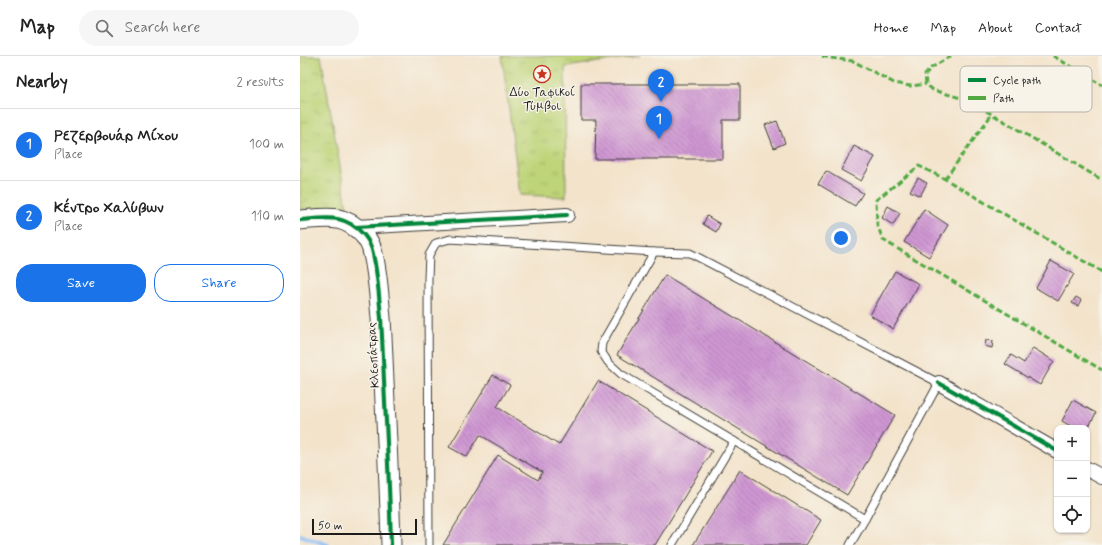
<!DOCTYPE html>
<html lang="en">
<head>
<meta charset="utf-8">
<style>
  :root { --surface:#fff; --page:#f6f6f6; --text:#222; --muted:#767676; --line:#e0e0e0; --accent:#1a73e8 }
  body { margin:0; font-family:Mynerve,sans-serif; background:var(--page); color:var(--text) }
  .controls { position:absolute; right:12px; bottom:12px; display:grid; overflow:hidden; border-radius:8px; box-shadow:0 1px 3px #0004 }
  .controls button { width:36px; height:36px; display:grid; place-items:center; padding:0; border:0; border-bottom:1px solid var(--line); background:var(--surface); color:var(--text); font:20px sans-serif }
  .scale { position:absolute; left:12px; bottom:10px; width:105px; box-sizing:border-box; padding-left:4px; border:2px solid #1c1c1c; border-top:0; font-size:11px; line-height:14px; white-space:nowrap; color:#1c1c1c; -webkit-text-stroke:3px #f7f3e8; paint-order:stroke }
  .you { position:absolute; left:541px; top:182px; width:14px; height:14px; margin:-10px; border:3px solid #fff; border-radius:50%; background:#1a73e8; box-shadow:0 0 0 6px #1a73e833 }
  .badge { display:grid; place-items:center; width:26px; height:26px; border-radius:50%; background:var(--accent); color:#fff; font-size:13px; font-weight:700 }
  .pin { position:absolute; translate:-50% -33px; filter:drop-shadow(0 1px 2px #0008) }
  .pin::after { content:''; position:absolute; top:21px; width:14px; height:12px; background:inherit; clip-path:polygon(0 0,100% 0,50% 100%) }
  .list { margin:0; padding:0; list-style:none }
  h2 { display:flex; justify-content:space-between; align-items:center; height:52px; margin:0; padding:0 16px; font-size:17px }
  h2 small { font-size:13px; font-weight:400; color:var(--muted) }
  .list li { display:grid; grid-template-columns:26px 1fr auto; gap:12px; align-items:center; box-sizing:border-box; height:72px; padding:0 16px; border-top:1px solid var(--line) }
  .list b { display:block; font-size:15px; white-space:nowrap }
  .list p { margin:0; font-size:13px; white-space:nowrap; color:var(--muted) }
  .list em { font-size:13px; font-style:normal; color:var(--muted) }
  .actions { display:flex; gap:8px; padding:12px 16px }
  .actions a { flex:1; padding:9px 0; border:1px solid var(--accent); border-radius:16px; text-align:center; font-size:14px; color:var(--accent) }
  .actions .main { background:var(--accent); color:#fff }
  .icon { flex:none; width:22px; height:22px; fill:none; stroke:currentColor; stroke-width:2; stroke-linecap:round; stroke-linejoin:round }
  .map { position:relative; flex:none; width:802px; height:489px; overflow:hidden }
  header { display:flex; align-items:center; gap:24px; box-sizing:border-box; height:56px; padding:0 20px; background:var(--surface); border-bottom:1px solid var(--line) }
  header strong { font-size:19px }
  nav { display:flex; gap:22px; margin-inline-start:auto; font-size:14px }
  .search { width:280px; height:36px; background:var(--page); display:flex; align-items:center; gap:10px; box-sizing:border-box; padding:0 14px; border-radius:22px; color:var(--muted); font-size:15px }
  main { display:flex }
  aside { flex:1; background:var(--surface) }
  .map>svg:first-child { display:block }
  .grass { fill:url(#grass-tufts); stroke:#6d784a }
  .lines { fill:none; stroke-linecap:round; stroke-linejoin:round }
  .stream { stroke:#87bbf5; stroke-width:4 }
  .building { fill:url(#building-back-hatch) }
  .lane-casing { stroke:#3c3a36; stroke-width:9 }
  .street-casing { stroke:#3c3a36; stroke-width:16 }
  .secondary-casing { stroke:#3c3a36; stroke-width:21 }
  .lane { stroke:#fff; stroke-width:7 }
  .street { stroke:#fff; stroke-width:14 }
  .secondary { stroke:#fff; stroke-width:19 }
  .quiet { stroke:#52a943; stroke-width:3; stroke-dasharray:6 3; stroke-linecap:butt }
  .cycleway-casing { stroke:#f7f3e8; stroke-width:6 }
  .cycleway { stroke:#00873e; stroke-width:4 }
  .labels { text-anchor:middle; stroke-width:3; stroke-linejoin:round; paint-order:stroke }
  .poi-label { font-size:12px; fill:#1c1c1c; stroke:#f7f3e8 }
  .street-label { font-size:12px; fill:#1c1c1c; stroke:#f7f3e8 }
  .key { fill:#f7f3e8; stroke:#b5b2ab; stroke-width:1 }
  .key-label { font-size:11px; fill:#1c1c1c }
</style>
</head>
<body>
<header>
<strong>Map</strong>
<div class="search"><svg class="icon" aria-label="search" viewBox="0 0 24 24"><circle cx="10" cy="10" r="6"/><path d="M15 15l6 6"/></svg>Search here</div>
<nav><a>Home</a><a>Map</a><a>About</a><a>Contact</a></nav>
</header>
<main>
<aside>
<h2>Nearby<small>2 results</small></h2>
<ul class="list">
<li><span class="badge">1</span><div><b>Ρεζερβουάρ Μίχου</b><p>Place</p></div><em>100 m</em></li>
<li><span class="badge">2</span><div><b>Κέντρο Χαλύβων</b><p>Place</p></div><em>110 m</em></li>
</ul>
<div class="actions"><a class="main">Save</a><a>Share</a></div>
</aside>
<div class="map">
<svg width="802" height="489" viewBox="0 0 802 489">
  <defs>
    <pattern id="grass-tufts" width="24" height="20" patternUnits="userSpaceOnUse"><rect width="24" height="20" fill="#bed478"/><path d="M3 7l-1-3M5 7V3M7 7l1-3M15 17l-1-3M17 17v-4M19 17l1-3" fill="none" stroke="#a3b567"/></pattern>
    <pattern id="building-back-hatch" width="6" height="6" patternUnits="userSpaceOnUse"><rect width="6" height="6" fill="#cf96d3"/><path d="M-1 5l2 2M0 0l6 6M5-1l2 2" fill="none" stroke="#a77aaa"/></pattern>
  </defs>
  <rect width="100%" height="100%" fill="#f7f3e8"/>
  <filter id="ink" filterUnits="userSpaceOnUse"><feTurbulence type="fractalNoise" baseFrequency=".025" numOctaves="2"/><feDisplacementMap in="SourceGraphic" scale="8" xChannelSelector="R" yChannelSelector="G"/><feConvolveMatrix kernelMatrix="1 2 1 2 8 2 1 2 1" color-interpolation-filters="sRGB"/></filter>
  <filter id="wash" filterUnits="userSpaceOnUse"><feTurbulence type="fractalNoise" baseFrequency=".012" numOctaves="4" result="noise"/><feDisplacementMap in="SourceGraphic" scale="16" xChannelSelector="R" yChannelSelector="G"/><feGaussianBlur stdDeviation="0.9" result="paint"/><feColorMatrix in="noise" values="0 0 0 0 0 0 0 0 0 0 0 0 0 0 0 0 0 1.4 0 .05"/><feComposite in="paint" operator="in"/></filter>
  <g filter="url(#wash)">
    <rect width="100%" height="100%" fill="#f3e3cb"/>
    <g class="grass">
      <path d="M0,0H21L47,151L0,153Z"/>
      <path d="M202,0H340L265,11L266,141L220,139Z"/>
    </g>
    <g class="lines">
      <path class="stream" d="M0,479L28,489"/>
    </g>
    <g id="blocks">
      <g class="building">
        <path d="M281,28H440V64H423V103H295L296,64H281Z"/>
        <path d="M477,65L485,87L474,92L465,69Z"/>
        <path d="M554,90L575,101L561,125L541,114Z"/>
        <path d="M526,115L563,137L555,150L518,128Z"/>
        <path d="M618,122L627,127L620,140L610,135Z"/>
        <path d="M588,150L600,157L593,169L582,162Z"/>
        <path d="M624,153L648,169L629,201L604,186Z"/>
        <path d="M407,160L420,168L416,176L403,168Z"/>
        <path d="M751,205L774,218L758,245L736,232Z"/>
        <path d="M595,215L619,228L593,273L570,259Z"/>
        <path d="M365,219L595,359L547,439L317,299Z"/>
        <path d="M776,241L781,244L778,250L772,247Z"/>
        <path d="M686,284L693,285L692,292L685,290Z"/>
        <path d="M733,292L754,305L740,329L705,308L711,299L724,307Z"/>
        <path d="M193,319L210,329L197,351L259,389L298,325L412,395L355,489H143L198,399L238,424L242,416L180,379L167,401L149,391Z"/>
        <path d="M773,344L796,357L788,372H774L762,365Z"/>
        <path d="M440,414L521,464L506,489H393Z"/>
      </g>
    </g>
  </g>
  <g filter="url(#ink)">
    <use href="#blocks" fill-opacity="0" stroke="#3c3a36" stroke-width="1"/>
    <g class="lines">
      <g class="lane-casing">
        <g id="lane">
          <path d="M354,196L390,197L639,327L565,463L550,489"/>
          <path d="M129,489L128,222L129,199L136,187L150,183L354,196L302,287L301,295L308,306L321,318L565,463"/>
          <path d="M372,489L434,385"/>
        </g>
      </g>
      <g class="street-casing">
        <g id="street">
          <path d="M56,171L267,159"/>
          <path d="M639,327L757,395"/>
          <path d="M787,413L802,421"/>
        </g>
      </g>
      <g class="secondary-casing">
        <path id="secondary" d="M0,164C27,162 44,157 64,179C69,185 72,192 73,198C78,219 79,241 81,262C83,296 84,330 86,365C88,406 90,448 91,489"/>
      </g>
      <use href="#lane" class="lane"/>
      <use href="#street" class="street"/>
      <use href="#secondary" class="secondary"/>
      <g class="quiet">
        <path d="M522,0L530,2L553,5L594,27L610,30L626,28"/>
        <path d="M651,0L631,12L625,19L626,28L633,34L661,42L692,58L802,124"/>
        <path d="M753,0L802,29"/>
        <path d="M645,123L692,58"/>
        <path d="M802,216L645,123L619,110L576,144L577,168L583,184L802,314"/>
      </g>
      <g class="cycleway-casing">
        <g id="cycleway">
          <path d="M0,164C27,162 44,157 64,179C69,185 72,192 73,198C78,219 79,241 81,262C83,296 84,330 86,365C88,406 90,448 91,489"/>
          <path d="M56,171L267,159"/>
          <path d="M639,327L757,395"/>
        </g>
      </g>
      <use href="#cycleway" class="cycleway"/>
    </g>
  </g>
  <defs>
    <g id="sight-ring" transform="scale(0.9)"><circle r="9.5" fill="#f7f3e8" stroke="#c8321e" stroke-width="1.5"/><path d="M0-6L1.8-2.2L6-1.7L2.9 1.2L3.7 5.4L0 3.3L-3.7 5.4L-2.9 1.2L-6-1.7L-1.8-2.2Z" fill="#c8321e"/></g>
  </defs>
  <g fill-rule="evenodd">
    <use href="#sight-ring" x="242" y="18"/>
  </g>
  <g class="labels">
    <g class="poi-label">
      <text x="242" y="40">Δύο Ταφικοί<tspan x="242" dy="14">Τύμβοι</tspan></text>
    </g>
    <g class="street-label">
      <text transform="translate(73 299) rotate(-93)" y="4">Κλεοπάτρας</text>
    </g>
  </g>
  <rect x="660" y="10" width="132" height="46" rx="6" class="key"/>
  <rect x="668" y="22" width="18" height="4" fill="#00873e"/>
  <rect x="668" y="40" width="18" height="4" fill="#52a943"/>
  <g class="key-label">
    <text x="693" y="28">Cycle path</text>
    <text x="693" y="46">Path</text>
  </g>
</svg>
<div class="controls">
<button>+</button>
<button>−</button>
<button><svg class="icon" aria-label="locate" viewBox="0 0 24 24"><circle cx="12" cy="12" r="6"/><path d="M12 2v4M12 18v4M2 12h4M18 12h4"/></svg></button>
</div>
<div class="scale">50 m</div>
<div class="you"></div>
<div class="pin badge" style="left:359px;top:83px">1</div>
<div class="pin badge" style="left:361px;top:46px">2</div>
</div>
</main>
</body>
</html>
